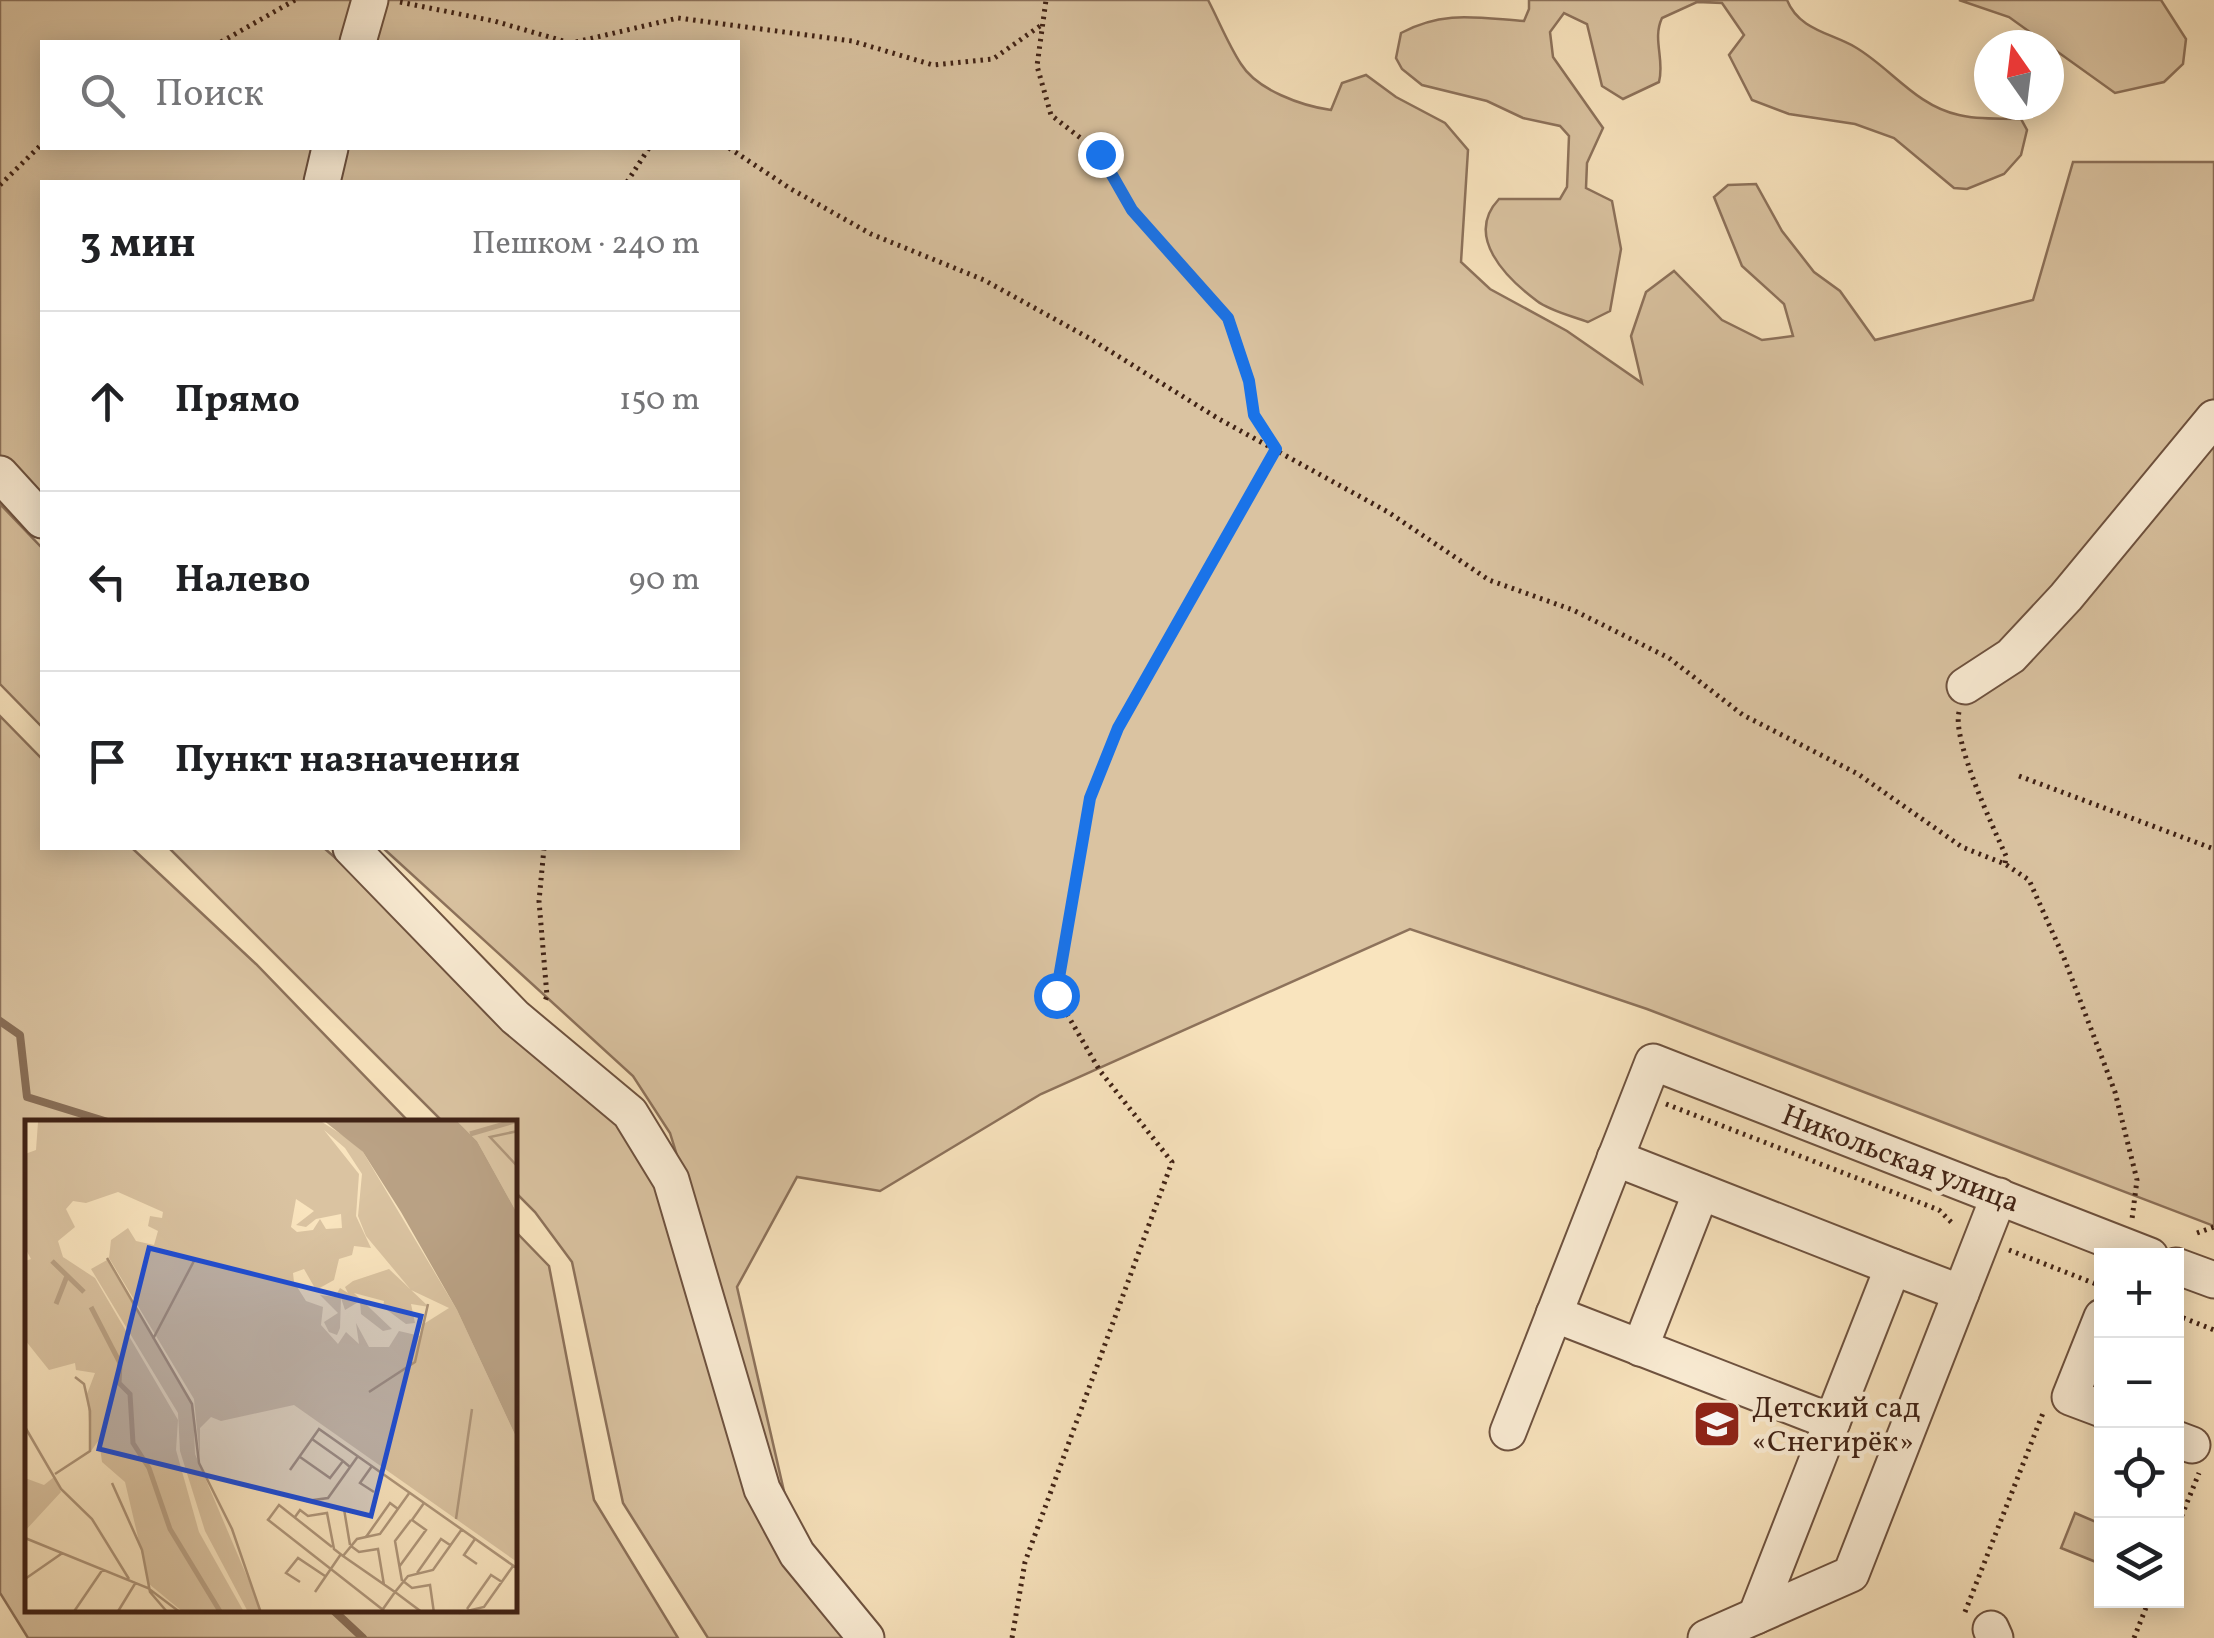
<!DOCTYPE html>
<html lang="ru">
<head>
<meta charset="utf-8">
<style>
  :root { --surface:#fff; --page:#f6f6f6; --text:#202124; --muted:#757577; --line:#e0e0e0 }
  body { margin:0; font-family:Vollkorn,serif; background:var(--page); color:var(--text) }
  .controls { position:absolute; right:30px; bottom:30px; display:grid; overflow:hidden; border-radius:0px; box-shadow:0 5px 25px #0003 }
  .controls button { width:90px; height:90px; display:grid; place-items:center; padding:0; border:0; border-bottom:2px solid var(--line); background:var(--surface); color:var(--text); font:50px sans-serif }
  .compass { position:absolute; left:1974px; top:30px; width:90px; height:90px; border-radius:50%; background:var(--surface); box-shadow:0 5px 25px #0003; rotate:346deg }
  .stop { position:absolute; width:30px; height:30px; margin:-22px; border:8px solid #1a73e8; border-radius:50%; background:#fff }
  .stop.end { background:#1a73e8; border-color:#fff; box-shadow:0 2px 10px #0008 }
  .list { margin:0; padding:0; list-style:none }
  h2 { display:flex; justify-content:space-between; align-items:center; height:130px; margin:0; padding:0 40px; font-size:42px }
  h2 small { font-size:32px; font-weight:400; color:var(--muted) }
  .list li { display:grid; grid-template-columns:65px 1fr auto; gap:30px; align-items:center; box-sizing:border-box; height:180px; padding:0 40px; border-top:2px solid var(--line) }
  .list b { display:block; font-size:38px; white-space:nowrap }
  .list em { font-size:32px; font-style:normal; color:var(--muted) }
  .icon { flex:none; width:55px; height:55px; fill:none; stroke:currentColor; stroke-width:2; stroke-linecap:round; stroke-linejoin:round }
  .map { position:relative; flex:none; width:2214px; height:1638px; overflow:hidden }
  .search { position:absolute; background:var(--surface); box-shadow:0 5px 25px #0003; left:40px; top:40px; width:700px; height:110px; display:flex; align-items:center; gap:25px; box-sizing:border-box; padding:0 35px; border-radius:0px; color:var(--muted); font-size:38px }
  .panel { position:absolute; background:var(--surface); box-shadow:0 5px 25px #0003; left:40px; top:180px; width:700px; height:670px; border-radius:0px }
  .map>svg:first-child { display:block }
  .green { fill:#dac3a1; stroke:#8d725b; stroke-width:2.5; fill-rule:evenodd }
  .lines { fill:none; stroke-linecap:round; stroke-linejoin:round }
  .stream { stroke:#896f58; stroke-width:8 }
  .minor-casing { stroke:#6e523f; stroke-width:39 }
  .path { stroke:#402215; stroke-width:5; stroke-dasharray:2.5 5; stroke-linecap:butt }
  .minor { stroke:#fbedd5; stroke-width:35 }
  .route { stroke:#1a73e8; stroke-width:12 }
  .labels { text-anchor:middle; stroke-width:9; stroke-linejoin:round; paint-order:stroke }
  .street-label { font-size:30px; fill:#402215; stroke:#fbedd5 }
  .poi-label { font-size:30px; fill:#402215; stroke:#fbedd5; text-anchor:start }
  .inset-river { fill:none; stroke:#baa285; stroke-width:5 }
  .inset-road { fill:none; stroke:#af967a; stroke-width:2.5 }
  .view { fill:#1d4ed8; fill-opacity:0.15; stroke:#1d4ed8; stroke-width:5 }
  .inset-edge { fill:none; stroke:#402215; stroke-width:5 }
</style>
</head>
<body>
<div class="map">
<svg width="2214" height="1638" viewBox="0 0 2214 1638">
  <rect width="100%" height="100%" fill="#f9e4be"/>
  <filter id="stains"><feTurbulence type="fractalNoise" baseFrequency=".002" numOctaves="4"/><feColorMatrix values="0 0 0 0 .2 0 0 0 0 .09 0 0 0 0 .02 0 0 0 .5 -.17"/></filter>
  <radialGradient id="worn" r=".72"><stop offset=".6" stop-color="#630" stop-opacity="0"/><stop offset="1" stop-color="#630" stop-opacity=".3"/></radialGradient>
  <g class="green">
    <path d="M0,0H1208C1219,21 1228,44 1241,64C1257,90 1302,106 1331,110L1342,83L1366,75L1396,97L1445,123L1468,150L1461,262L1490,289L1567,331L1642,383L1631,336L1646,292L1674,271L1722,320L1762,340L1793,336L1784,304L1742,266L1714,197L1728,185L1756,184L1782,231L1814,272L1840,291L1875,340L2033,300L2073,162H2214V1226L1647,1009L1410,929L1041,1094L880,1191L797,1177L737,1287L792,1526L670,1133L633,1076L383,848H738V182H42V501L0,456ZM42,42H738V148H42Z"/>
    <path d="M1529,0H1787C1799,30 1831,33 1855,47C1891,68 1916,106 1959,115C1978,120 2001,118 2021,119L2027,130L2021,155L2004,174L1967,189L1954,188L1894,138L1855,124L1789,114L1752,100L1729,55L1744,35L1722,3L1697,2L1662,18C1652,39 1665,60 1659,82L1623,99L1602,86L1587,24L1564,13L1550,32L1553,57L1603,128L1587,163L1586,188L1612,201L1621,249L1610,311L1588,322C1572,316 1550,311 1537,301C1506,278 1464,236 1499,199H1560L1567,187L1569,136L1560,126L1523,118L1487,101L1422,85L1402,69L1396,58L1401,33C1444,10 1478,18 1524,21L1529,9Z"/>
    <path d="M1959,0H2161L2186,39L2183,64L2164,82L2115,93L2009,17Z"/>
    <path d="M0,504L42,548V727L0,684Z"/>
    <path d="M0,716L42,759V848H132L256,964L410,1123H28V1610H515V1231L549,1266L594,1500L678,1638H28L0,1593Z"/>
    <path d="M169,848H324L573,1064L641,1136L700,1335L851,1638H708L623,1503L572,1262L535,1212L515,1192V1123H444Z"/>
    <path d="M2075,1513L2101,1524V1549L2096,1562L2061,1548Z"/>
  </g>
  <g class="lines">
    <g class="stream">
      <path d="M0,1021L20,1035L27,1097L111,1123"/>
      <path d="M333,1610L363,1638"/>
    </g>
    <g class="minor-casing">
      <g id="minor">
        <path d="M358,42L370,0"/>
        <path d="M322,182L330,148"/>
        <path d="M0,474L42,520"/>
        <path d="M1965,686L2011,656L2066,597L2214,418"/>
        <path d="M351,848L515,1017L630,1113L671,1180L762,1489L797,1554L866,1638"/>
        <path d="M1615,1158L1893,1267"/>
        <path d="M2176,1266L2214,1280"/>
        <path d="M1554,1314L1832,1422L1893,1267L1961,1293"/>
        <path d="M2102,1317L2070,1397L2102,1409"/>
        <path d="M1640,1348L1701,1192"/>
        <path d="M1508,1432L1653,1062L2150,1256"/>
        <path d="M2176,1439L2192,1445"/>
        <path d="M1756,1616L1832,1422"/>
        <path d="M1991,1629L1995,1638"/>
        <path d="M1706,1638L1851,1574L1999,1196"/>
      </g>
    </g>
    <g class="path">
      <path d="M400,2L494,21L567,42"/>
      <path d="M221,42L295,0"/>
      <path d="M576,42L678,18L852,41L933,65L993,59L1040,26"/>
      <path d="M729,148L791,189L871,234L984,280L1089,338L1219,419L1388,512L1489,580L1573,610L1669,658L1743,715L1858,774L1962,847L2005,864L2029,880L2064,958L2115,1092L2137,1180L2132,1219"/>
      <path d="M627,182L649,148"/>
      <path d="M0,185L42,144"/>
      <path d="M1959,712C1952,740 1993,827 2006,856L2005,864"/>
      <path d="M2019,776L2214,849"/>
      <path d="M544,848L539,901L547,996L544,1003"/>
      <path d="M1666,1104L1939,1210L1954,1225"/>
      <path d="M2197,1233L2214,1227"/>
      <path d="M2009,1250L2101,1286"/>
      <path d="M2176,1315L2214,1330"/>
      <path d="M2176,1530L2199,1473"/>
      <path d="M1965,1612L2043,1413"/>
      <path d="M1012,1638L1025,1562L1172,1162L1100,1071L1056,995L1090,798L1118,728L1276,449L1253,415L1249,381L1228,318L1132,210L1101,154L1051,115L1037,66L1046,0"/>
      <path d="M2134,1638L2149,1600"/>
    </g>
    <use href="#minor" class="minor"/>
  </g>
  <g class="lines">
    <path class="route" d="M1056,995L1090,798L1118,728L1276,449L1254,415L1249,381L1228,318L1132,210L1100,154"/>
  </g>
  <defs>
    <g id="school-square" transform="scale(2.5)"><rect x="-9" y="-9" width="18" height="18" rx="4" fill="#8f2418" stroke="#fbedd5"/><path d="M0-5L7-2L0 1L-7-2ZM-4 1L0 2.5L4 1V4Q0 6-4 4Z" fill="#fff"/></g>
  </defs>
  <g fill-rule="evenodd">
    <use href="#school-square" x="1717" y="1424"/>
  </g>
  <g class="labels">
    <g class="street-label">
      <text transform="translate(1901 1158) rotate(21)" y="10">Никольская улица</text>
    </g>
    <g class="poi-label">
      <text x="1752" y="1417">Детский сад<tspan x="1752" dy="34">«Снегирёк»</tspan></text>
    </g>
  </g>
  <g transform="translate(25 1120)">
    <rect width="492" height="492" fill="#f9e4be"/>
    <path d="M431,0H492V93L452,21ZM13,2L294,0L322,18L338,32L432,190L492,319V442L269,285L196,301L186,297L175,308V339L169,279L84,138L86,120L103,108L111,121L129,125L133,111L123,106L125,96L137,98L138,92L93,72L61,83L48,81L41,89L50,107L33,121L38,137L70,158L153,300L151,330L174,412L219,492H158L124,464L100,362L77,342L74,320L66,331L62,274L70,253L51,250L50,243L24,250L0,220V141L6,139L0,128V34L11,30ZM299,10L320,28L337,54L333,96L341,116L386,170L424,188L397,205L395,216L374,211L364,227H344L331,203L334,224L321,212L313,224L296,205L298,187L281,181L269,162L268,153L279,149L291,170L309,160L314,139L327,135L329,126L346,128L331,96L334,54ZM271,79L289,91L271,105L281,107L291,99L316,94L317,108L301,109L295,99L288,110L272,112L266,107ZM82,140L168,287L170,334L237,492H223L180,411L155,331L153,293L66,149ZM364,149L404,187L386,184L390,203L381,204L358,187L359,181L329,173L367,209L358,211L336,194L335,181L320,190L316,178L315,208L312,215L304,212L299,202L313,193L295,175L310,177L315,168L323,173L320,167L328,161ZM29,357L36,372L0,411V358L19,365Z" fill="#dac3a1" fill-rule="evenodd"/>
    <path d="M298,0H431L452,21L492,93V319L432,190L376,92L338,32Z" fill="#baa285"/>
    <path class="inset-river" d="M445,14L493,0M27,141L59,172M31,184L42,156M66,187L95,243L94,263L105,274L108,323L124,348L145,409L196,493"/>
    <path class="inset-road" d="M493,11L465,17L493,47M82,138L167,284L174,343L207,409L236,493M128,219L170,139M344,272L390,242L403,184M0,307L36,369L67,399L104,459M287,319L318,341M275,337L305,358L318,341L325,347M347,346L335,363L349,372M265,350L294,309L493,449M30,354L65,331V291L59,264L50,257M87,363L117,430L125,472L143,493M385,372L355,414L332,419L318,436L370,472L383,456L408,450L437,409M281,381L303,378L333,336M319,389L325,425M270,397L275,390L283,396L302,393L309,429L318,436M242,399L362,493M431,399L447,289M243,400L254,385L307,427M341,417L365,383L373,389M0,418L123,468L156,493M450,419L439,435L452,444M326,426L334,432L353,429L359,465M374,447L401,410L387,400L399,383M392,453L416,419L425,425M0,459L36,434M377,461L370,421L386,400M378,461L387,468L405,465L409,493M275,462L261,453L273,438L300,456M290,472L316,434M358,489L370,472L398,493M442,489L466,455L477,462M48,493L78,449M92,493L111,462M434,493L459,487L488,446"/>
    <path class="view" d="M124,128L396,196L346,396L74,329Z"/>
    <rect width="492" height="492" class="inset-edge"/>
  </g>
  <rect width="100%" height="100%" filter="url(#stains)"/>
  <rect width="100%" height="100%" fill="url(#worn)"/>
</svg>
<div class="controls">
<button>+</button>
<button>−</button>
<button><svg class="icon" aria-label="locate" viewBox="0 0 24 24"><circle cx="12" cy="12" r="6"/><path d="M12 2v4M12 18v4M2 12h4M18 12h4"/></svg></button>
<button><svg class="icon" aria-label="layers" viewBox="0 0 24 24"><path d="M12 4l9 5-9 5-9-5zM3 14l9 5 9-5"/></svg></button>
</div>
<svg class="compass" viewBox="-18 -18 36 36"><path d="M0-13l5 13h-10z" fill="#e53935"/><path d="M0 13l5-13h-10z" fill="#757577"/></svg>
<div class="stop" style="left:1056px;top:995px"></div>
<div class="stop end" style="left:1100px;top:154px"></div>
<div class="search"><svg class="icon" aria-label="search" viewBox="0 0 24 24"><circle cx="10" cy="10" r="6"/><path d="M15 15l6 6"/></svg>Поиск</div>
<section class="panel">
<h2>3 мин<small>Пешком · 240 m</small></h2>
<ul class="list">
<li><svg class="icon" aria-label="ahead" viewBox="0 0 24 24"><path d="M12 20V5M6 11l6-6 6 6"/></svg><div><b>Прямо</b></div><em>150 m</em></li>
<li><svg class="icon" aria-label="left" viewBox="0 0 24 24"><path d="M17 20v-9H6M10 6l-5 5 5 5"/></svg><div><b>Налево</b></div><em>90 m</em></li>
<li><svg class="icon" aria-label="arrive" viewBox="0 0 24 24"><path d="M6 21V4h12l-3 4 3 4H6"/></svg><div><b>Пункт назначения</b></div></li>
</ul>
</section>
</div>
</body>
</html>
